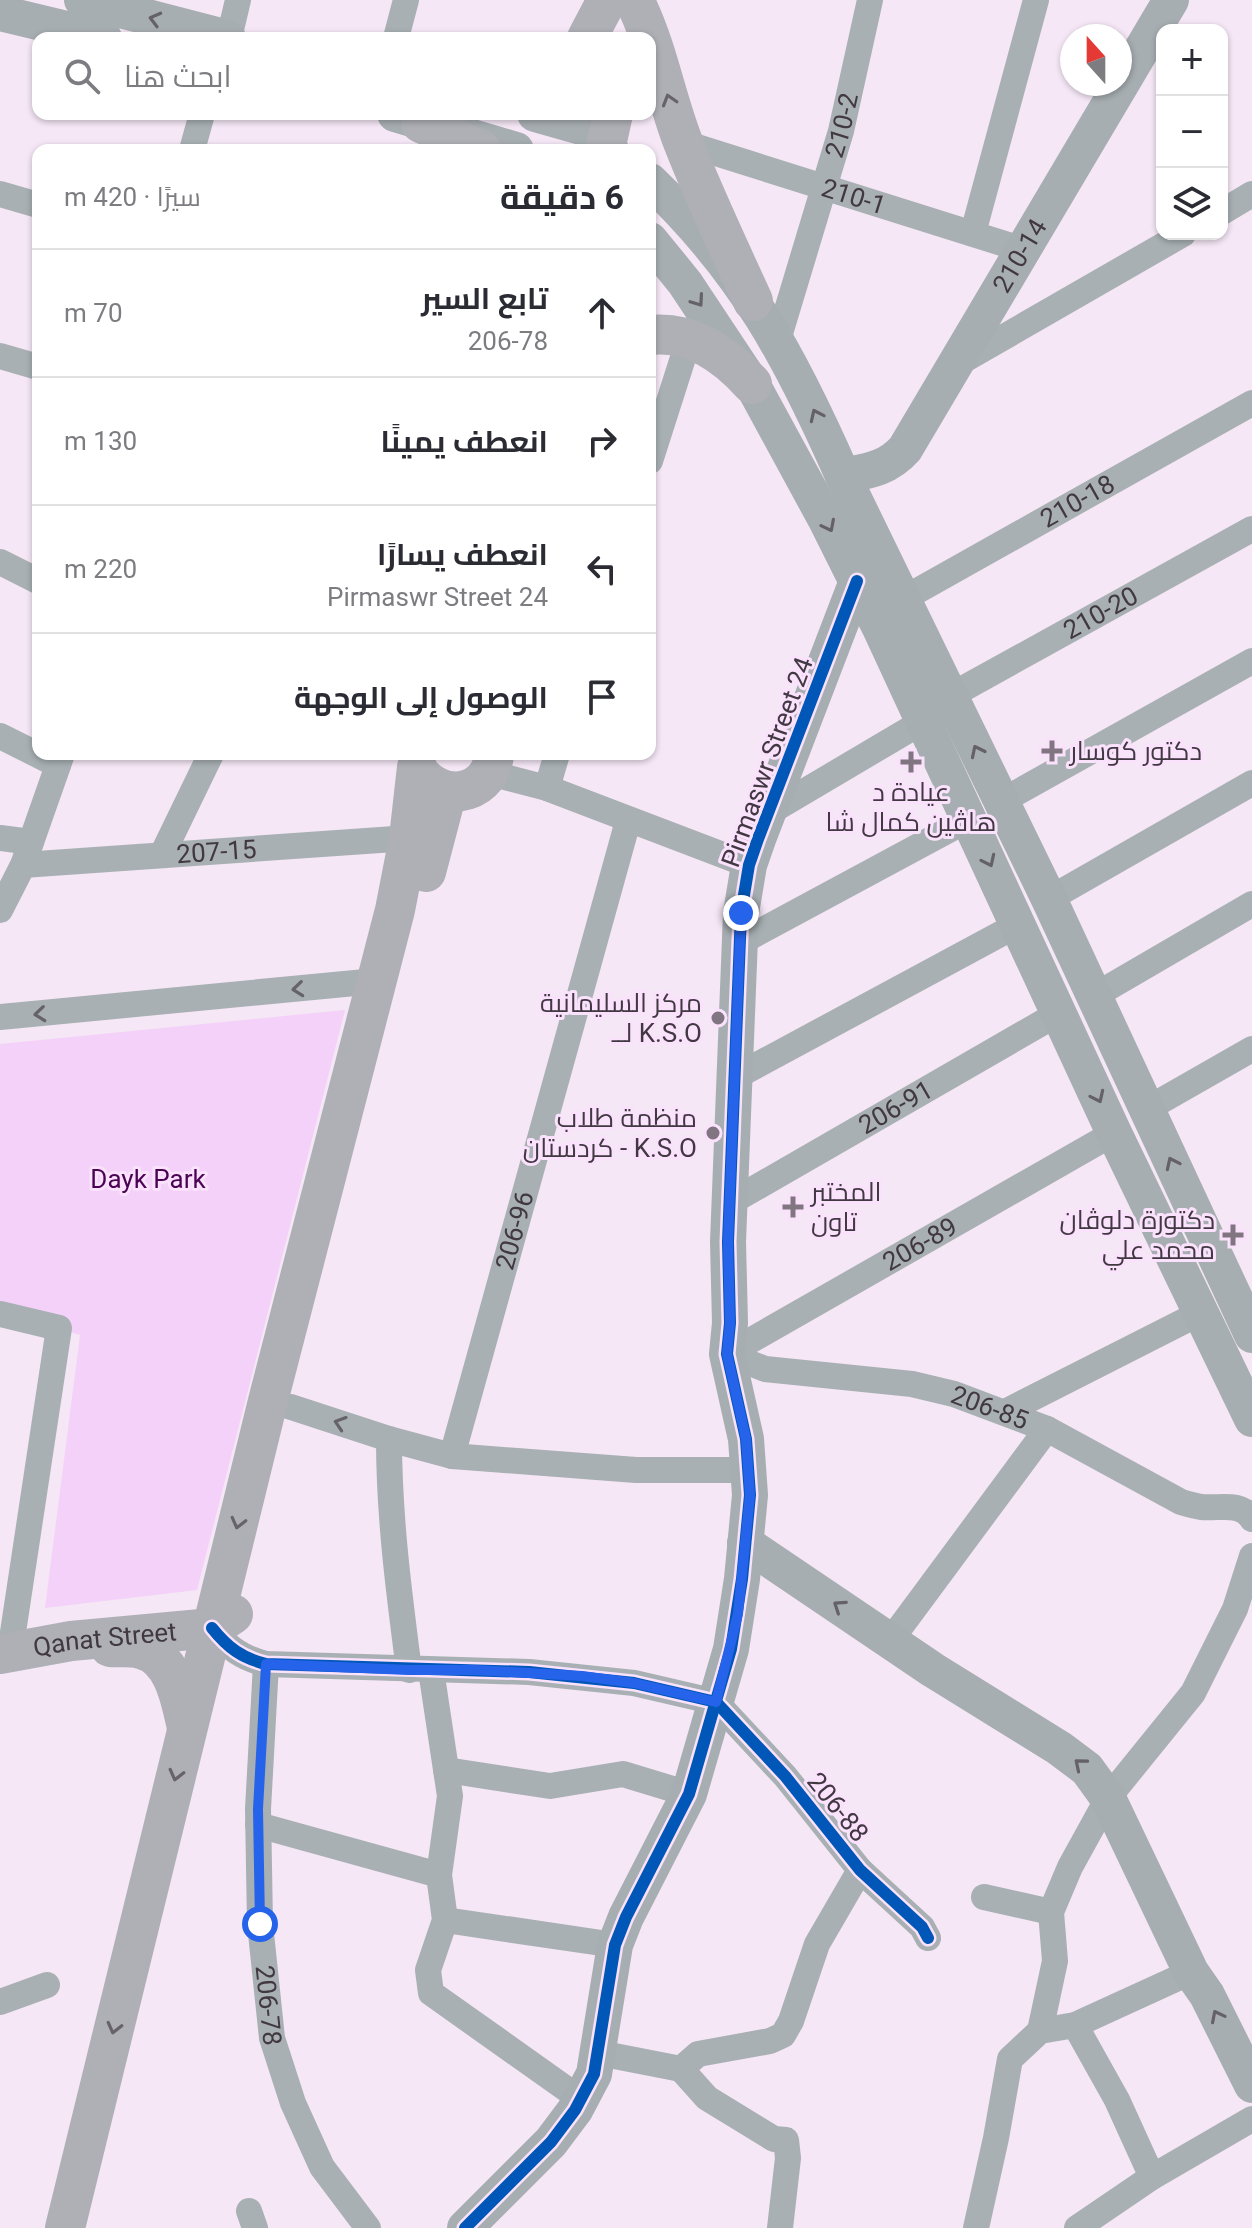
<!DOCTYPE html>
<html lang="ar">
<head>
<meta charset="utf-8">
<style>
  :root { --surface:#fff; --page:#f2f2f3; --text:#2b2b33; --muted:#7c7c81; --line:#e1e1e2 }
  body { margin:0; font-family:Roboto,Cairo,sans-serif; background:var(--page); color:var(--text); direction:rtl }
  .controls { position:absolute; right:24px; top:24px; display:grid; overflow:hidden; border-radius:16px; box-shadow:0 2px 6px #0004 }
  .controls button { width:72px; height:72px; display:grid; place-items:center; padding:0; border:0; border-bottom:2px solid var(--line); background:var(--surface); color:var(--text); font:40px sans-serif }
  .compass { position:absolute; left:1060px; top:24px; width:72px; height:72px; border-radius:50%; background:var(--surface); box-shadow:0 2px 6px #0004; rotate:339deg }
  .stop { position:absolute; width:24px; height:24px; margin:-18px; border:6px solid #2563eb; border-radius:50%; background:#fff }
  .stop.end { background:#2563eb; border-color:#fff; box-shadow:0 2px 8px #0008 }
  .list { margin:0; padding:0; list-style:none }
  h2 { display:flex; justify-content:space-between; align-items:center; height:104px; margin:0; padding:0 32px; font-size:34px }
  h2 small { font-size:26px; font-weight:400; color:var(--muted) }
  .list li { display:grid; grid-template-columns:52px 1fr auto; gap:24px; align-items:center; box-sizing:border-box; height:128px; padding:0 32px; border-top:2px solid var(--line) }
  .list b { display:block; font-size:30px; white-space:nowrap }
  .list p { margin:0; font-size:26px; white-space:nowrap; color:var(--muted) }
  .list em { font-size:26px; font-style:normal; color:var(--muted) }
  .icon { flex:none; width:44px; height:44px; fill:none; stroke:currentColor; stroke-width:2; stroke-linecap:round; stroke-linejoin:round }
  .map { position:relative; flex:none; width:1252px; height:2228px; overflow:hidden; direction:ltr }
  .search { position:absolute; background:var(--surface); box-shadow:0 2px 6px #0004; left:32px; top:32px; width:624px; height:88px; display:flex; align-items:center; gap:20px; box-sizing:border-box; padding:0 28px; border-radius:16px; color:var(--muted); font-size:30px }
  .panel { position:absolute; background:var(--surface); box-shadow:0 2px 6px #0004; left:32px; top:144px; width:624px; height:616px; border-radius:16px; direction:rtl }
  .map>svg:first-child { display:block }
  .green { fill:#f4d1f8 }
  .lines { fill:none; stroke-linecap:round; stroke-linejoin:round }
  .street { stroke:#a8b0b3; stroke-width:26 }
  .secondary { stroke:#a7aeb2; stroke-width:36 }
  .primary { stroke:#aeb0b6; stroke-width:40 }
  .cycleway-casing { stroke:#fae1fc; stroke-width:17 }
  .cycleway { stroke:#0057b8; stroke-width:12 }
  .oneway { stroke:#656169 }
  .oneway2 { stroke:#67626b }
  .oneway3 { stroke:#65626a }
  .route { stroke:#2563eb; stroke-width:10 }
  .poi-dot { fill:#807581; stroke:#fae1fc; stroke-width:3 }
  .labels { text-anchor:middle; stroke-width:6; stroke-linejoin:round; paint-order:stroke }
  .street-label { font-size:26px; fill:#413842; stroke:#fae1fc }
  .poi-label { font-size:26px; fill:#413842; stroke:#fae1fc; text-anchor:end }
  .park-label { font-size:26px; fill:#4b0354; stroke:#fae1fc }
</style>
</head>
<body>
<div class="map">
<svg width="1252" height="2228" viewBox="0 0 1252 2228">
  <rect width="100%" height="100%" fill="#f5e7f6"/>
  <path class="green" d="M345,1010L197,1590L45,1608L80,1335L0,1310V1044Z"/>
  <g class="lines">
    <g class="street">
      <path d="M229,38L238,0"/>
      <path d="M396,38L406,0"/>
      <path id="s1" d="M684,143L1024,250"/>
      <path d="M192,150L202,114"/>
      <path d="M0,194L38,205"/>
      <path d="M1222,212L1252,194"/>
      <path d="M973,233L1036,0"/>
      <path id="s2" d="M778,340L841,131L870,0"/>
      <path d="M0,356L38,367"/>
      <path d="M957,364L1183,234"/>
      <path d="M650,461L689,339"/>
      <path d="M0,562L38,581"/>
      <path id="s3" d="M903,599L1252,403"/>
      <path id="s4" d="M950,696L1252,529"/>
      <path d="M0,736L58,765"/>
      <path d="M489,773L547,788L749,865"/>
      <path d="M547,788L557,754"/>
      <path d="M1002,801L1252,661"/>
      <path d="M768,813L922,722"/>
      <path d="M0,838L31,842"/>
      <path d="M162,855L211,754"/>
      <path id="s5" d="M23,865L409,838"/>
      <path d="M1049,899L1252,783"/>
      <path d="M0,910L23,865L62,754"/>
      <path d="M739,943L969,819"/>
      <path d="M1094,996L1252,904"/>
      <path d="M0,1017L376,981"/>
      <path d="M735,1077L1019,924"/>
      <path d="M1147,1109L1252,1049"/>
      <path id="s6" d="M731,1202L1059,1013"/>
      <path d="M0,1314L59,1328L10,1652"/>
      <path id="s7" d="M727,1354L765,1369L912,1384L954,1394L1047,1429L1181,1502C1188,1504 1195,1506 1201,1507C1219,1509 1241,1501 1252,1519"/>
      <path id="s8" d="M727,1354L1114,1133"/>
      <path d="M291,1407L389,1439L452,1456L636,1470H749"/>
      <path d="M1005,1412L1202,1312"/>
      <path d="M389,1439C389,1517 399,1593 409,1670"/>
      <path id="s9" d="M452,1456L628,821"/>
      <path d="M212,1628C228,1648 242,1658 266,1664L529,1672L634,1683L716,1702L785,1776L860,1870L922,1927L928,1938"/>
      <path d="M890,1641L1047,1429"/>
      <path id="s10" d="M266,1664L258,1809L260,1924L272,2038L293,2103L322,2167L368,2228"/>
      <path d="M431,1670L450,1796L439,1875L445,1920L428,1970L431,1993L579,2098"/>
      <path d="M446,1770L550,1786L623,1774L689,1794"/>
      <path d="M258,1825L439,1875"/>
      <path d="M984,1897L1051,1912"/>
      <path d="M445,1920L615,1945"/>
      <path d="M0,2002L47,1985"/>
      <path d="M1075,2025L1117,2100L1152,2177"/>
      <path d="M1040,2031L1055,1961L1051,1912L1070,1867L1108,1798L1193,1693L1235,1609L1252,1556"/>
      <path d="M599,2053L681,2069"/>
      <path d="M249,2211L255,2228"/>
      <path d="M780,2228L788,2158L786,2140L774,2139L707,2098L681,2069L698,2054L770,2041L783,2035L791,2021L817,1944L860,1870"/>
      <path d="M976,2228L996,2138L1010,2059L1040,2031L1075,2025L1191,1972"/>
      <path d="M1077,2228L1152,2177L1252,2119"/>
    </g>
    <g class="secondary">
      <path d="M82,0L228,38"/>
      <path d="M0,13L104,38"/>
      <path d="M395,114L516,150"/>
      <path d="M535,114L595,131L611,150"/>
      <path d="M650,181C745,271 791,358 843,476L1049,899L1252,1335"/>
      <path d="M650,240L685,283L752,384L826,520L880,628L1114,1133L1252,1419"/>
      <path id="s11" d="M843,476C868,471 887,469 905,449L1171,0"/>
      <path d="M745,1543L933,1670L1059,1748L1087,1769L1108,1798L1191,1972L1207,1995L1252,2085"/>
      <path d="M465,2228L551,2142L575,2110L594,2074L615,1945L626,1917L689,1794L731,1649L742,1579L750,1495L746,1439L727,1354L730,1323L728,1242L741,913L749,865L758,839L857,581"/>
    </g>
    <g class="primary">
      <path d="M638,8C658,51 666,98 683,142C704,196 729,248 753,301"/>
      <path d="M587,38L607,0"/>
      <path d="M421,123L481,150"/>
      <path d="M605,150L613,114"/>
      <path d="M650,335C692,331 725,354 752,384"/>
      <path d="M424,778C449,803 491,792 494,754"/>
      <path d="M426,872L447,792"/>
      <path d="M110,1647C120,1648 131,1646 141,1649C174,1657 181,1701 187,1728"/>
      <path id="s12" d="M0,1654L71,1641L212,1628L233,1614"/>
      <path d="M65,2228L268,1401L395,910L409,838L417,767"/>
    </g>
    <g class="cycleway-casing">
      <g id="cycleway">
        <path d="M212,1628C228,1648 242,1658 266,1664L529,1672L634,1683L716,1702L785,1776L860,1870L922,1927L928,1938"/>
        <path d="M465,2228L551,2142L575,2110L594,2074L615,1945L626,1917L689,1794L731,1649L742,1579L750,1495L746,1439L727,1354L730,1323L728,1242L741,913L749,865L758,839L857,581"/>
      </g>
    </g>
    <use href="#cycleway" class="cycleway"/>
  </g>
  <defs><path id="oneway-chevron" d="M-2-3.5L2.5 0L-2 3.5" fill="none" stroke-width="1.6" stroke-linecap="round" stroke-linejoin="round" transform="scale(2)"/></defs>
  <g class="oneway">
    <use href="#oneway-chevron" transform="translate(155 19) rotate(-165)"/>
    <use href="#oneway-chevron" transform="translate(698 301) rotate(55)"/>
    <use href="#oneway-chevron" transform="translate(816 415) rotate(-115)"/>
    <use href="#oneway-chevron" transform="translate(829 526) rotate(63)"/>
    <use href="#oneway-chevron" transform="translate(977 751) rotate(-116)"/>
    <use href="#oneway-chevron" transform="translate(989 861) rotate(65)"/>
    <use href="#oneway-chevron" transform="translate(1098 1097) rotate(65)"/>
    <use href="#oneway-chevron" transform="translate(1172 1163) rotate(-115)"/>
    <use href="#oneway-chevron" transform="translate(839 1606) rotate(-146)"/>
    <use href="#oneway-chevron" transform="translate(1080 1764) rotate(-140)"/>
    <use href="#oneway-chevron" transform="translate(1217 2016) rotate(-117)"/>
  </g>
  <g class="oneway2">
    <use href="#oneway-chevron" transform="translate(669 100) rotate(-107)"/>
    <use href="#oneway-chevron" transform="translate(238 1523) rotate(104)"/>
    <use href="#oneway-chevron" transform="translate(176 1775) rotate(104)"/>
    <use href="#oneway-chevron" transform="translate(114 2028) rotate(104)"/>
  </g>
  <g class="oneway3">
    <use href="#oneway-chevron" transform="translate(298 989) rotate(174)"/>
    <use href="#oneway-chevron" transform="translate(40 1014) rotate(174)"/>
    <use href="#oneway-chevron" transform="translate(340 1423) rotate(-162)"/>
  </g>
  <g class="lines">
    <path class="route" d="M260,1924L258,1809L266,1664L409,1670H475L582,1676L634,1683L716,1702L738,1614L750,1495L746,1439L727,1354L730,1323L728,1242L741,913"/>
  </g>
  <g class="poi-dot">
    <path d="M1048 739h8v8h8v8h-8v8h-8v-8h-8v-8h8z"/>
    <path d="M907 750h8v8h8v8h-8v8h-8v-8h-8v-8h8z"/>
    <circle cx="718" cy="1018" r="8"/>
    <circle cx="713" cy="1133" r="8"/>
    <path d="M789 1195h8v8h8v8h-8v8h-8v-8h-8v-8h8z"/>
    <path d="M1229 1223h8v8h8v8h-8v8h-8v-8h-8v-8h8z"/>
  </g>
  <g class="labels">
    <g class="street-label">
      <text dy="9" stroke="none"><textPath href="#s2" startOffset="224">210-2</textPath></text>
      <text dy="9" stroke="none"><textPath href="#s1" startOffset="178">210-1</textPath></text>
      <text dy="9" stroke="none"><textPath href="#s11" startOffset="294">210-14</textPath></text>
      <text dy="9" stroke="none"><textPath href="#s3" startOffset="200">210-18</textPath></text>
      <text dy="9" stroke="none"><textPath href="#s4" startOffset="172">210-20</textPath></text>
      <text transform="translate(767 762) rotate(-70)" y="9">Pirmaswr Street 24</text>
      <text dy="9" stroke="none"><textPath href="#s5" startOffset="194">207-15</textPath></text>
      <text dy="9" stroke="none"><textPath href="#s6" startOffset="190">206-91</textPath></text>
      <text dy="9" stroke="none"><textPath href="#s9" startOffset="234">206-96</textPath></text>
      <text dy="9" stroke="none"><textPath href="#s8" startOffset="222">206-89</textPath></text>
      <text dy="9" stroke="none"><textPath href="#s7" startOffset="270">206-85</textPath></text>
      <text dy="9" stroke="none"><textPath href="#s12" startOffset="106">Qanat Street</textPath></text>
      <text transform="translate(838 1807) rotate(51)" y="9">206-88</text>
      <text dy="9" stroke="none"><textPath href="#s10" startOffset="342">206-78</textPath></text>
    </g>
    <g class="poi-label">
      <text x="1070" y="760" text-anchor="start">دكتور كوسار</text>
      <text x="911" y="801" text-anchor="middle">عيادة د<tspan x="911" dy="30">هاڤین کمال شا</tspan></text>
      <text x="702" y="1012">مرکز السلیمانیة<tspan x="702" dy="30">لــ K.S.O</tspan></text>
      <text x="697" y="1127">منظمة طلاب<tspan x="697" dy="30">كردستان - K.S.O</tspan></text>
      <text x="811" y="1201" text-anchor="start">المختبر<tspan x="811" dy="30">تاون</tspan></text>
      <text x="1215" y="1229">دكتورة دلوڤان<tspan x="1215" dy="30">محمد علي</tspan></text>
    </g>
    <g class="park-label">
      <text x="148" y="1188">Dayk Park</text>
    </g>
  </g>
</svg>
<div class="controls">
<button>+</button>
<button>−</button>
<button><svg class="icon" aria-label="layers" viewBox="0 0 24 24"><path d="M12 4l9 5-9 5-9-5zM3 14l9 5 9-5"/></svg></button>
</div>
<svg class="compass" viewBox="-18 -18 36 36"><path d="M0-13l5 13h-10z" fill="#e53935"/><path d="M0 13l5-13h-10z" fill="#7c7c81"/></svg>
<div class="stop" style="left:260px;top:1924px"></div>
<div class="stop end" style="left:741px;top:913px"></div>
<div class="search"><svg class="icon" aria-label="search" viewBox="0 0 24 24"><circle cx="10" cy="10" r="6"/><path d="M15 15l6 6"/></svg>ابحث هنا</div>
<section class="panel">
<h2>6 دقيقة<small>سيرًا · 420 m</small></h2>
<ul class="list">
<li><svg class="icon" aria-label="ahead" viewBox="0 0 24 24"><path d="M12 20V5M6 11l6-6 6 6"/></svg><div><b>تابع السير</b><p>206-78</p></div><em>70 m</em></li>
<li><svg class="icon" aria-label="right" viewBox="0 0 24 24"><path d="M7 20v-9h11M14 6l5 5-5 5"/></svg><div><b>انعطف يمينًا</b></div><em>130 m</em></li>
<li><svg class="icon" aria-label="left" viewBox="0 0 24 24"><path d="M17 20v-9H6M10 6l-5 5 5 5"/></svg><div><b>انعطف يسارًا</b><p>Pirmaswr Street 24</p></div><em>220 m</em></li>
<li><svg class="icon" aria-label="arrive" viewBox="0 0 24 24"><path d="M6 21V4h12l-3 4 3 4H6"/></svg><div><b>الوصول إلى الوجهة</b></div></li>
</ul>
</section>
</div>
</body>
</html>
